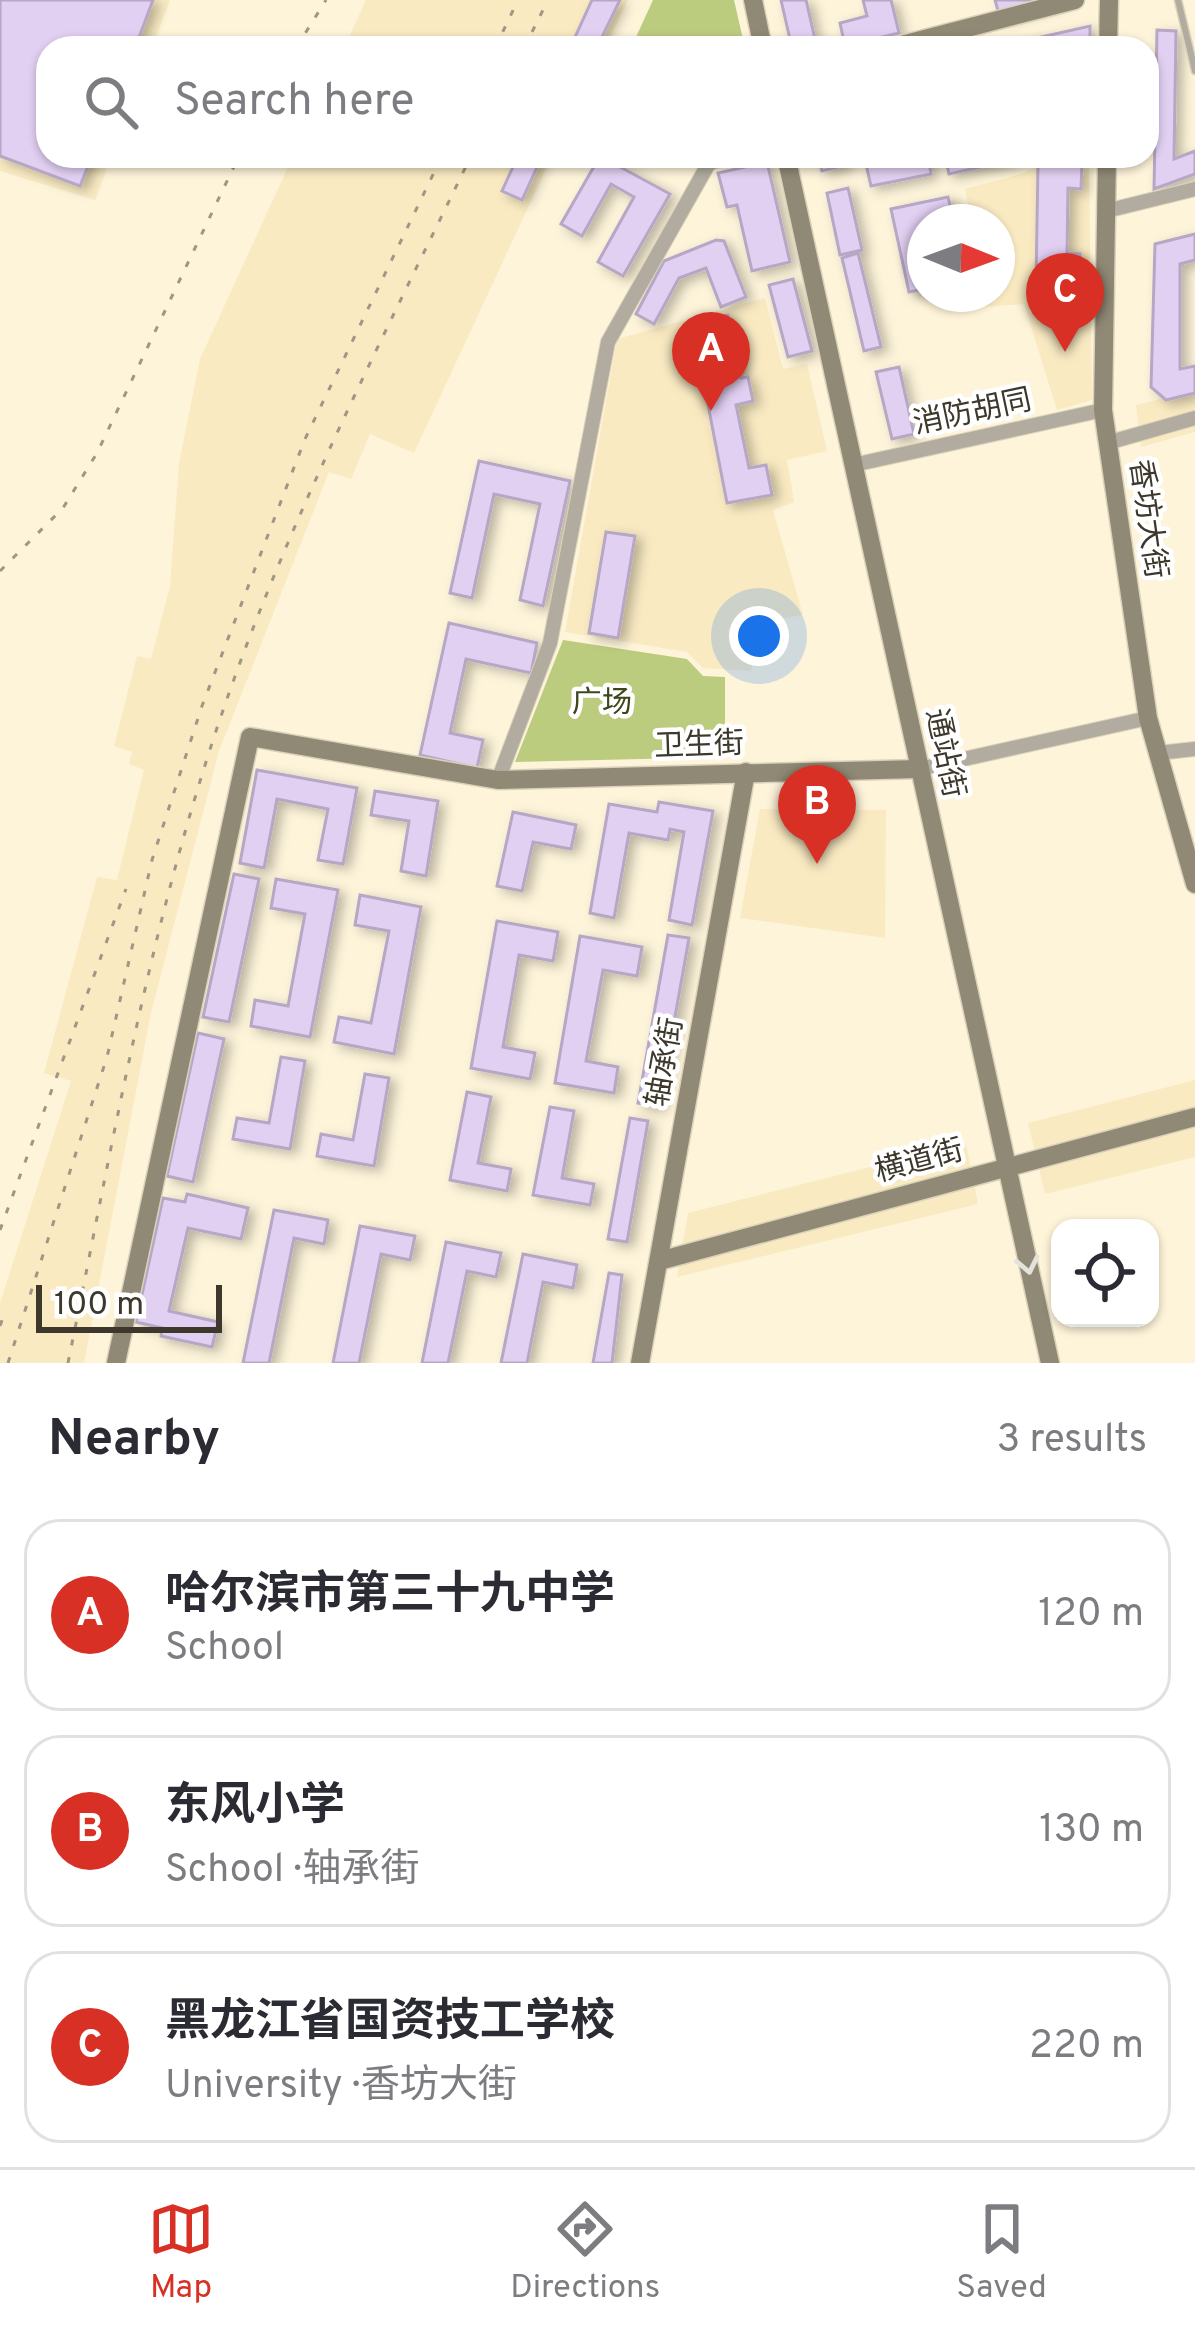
<!DOCTYPE html>
<html lang="en">
<head>
<meta charset="utf-8">
<style>
  :root { --surface:#fff; --page:#f7f7f7; --text:#2b2b33; --muted:#7c7c81; --line:#e1e1e2; --accent:#d93025 }
  body { margin:0; font-family:Overpass,"Noto Sans SC",sans-serif; background:var(--page); color:var(--text) }
  .controls { position:absolute; right:36px; bottom:36px; display:grid; overflow:hidden; border-radius:24px; box-shadow:0 3px 9px #0004 }
  .controls button { width:108px; height:108px; display:grid; place-items:center; padding:0; border:0; border-bottom:3px solid var(--line); background:var(--surface); color:var(--text); font:60px sans-serif }
  .compass { position:absolute; left:907px; top:204px; width:108px; height:108px; border-radius:50%; background:var(--surface); box-shadow:0 3px 9px #0004; rotate:91deg }
  .scale { position:absolute; left:36px; bottom:30px; width:186px; box-sizing:border-box; padding-left:12px; border:6px solid #3d382b; border-top:0; font-size:33px; line-height:42px; white-space:nowrap; color:#3d382b; -webkit-text-stroke:9px #fff; paint-order:stroke }
  .you { position:absolute; left:759px; top:636px; width:42px; height:42px; margin:-30px; border:9px solid #fff; border-radius:50%; background:#1a73e8; box-shadow:0 0 0 18px #1a73e833 }
  .badge { display:grid; place-items:center; width:78px; height:78px; border-radius:50%; background:var(--accent); color:#fff; font-size:39px; font-weight:700 }
  .pin { position:absolute; translate:-50% -99px; filter:drop-shadow(0 3px 6px #0008) }
  .pin::after { content:''; position:absolute; top:63px; width:42px; height:36px; background:inherit; clip-path:polygon(0 0,100% 0,50% 100%) }
  .list { margin:0; padding:0; list-style:none }
  h2 { display:flex; justify-content:space-between; align-items:center; height:156px; margin:0; padding:0 48px; font-size:51px }
  h2 small { font-size:39px; font-weight:400; color:var(--muted) }
  .list li { display:grid; grid-template-columns:78px 1fr auto; gap:36px; align-items:center; box-sizing:border-box; height:192px; margin:0 24px 24px; padding:0 24px; border:3px solid var(--line); border-radius:36px }
  .list b { display:block; font-size:45px; white-space:nowrap }
  .list p { margin:0; font-size:39px; white-space:nowrap; color:var(--muted) }
  .list em { font-size:39px; font-style:normal; color:var(--muted) }
  .icon { flex:none; width:66px; height:66px; fill:none; stroke:currentColor; stroke-width:2; stroke-linecap:round; stroke-linejoin:round }
  .map { position:relative; flex:none; width:1195px; height:1363px; overflow:hidden }
  .search { position:absolute; background:var(--surface); box-shadow:0 3px 9px #0004; left:36px; right:36px; top:36px; height:132px; display:flex; align-items:center; gap:30px; box-sizing:border-box; padding:0 42px; border-radius:36px; color:var(--muted); font-size:45px }
  .sheet { height:804px; background:var(--surface) }
  nav { display:flex; justify-content:space-around; align-items:center; box-sizing:border-box; height:168px; border-top:3px solid var(--line); background:var(--surface); font-size:33px; color:var(--muted) }
  nav a { display:grid; justify-items:center; gap:6px }
  nav .on { color:var(--accent) }
  .map>svg:first-child { display:block }
  .built { fill:#f9eac2 }
  .green { fill:#bccc7e }
  .building { fill:#e2d0f3; stroke:#b6a7c4; stroke-width:3; filter:url(#shadow) }
  .lines { fill:none; stroke-linecap:round; stroke-linejoin:round }
  .lane-casing { stroke:#dbd2ba; stroke-width:9 }
  .street-casing { stroke:#dbd2ba; stroke-width:16 }
  .secondary-casing { stroke:#dbd2ba; stroke-width:21 }
  .lane { stroke:#b1ac9f; stroke-width:6 }
  .street { stroke:#b1ac9f; stroke-width:14 }
  .secondary { stroke:#908975; stroke-width:18 }
  .rail { stroke:#9f9783; stroke-width:3; stroke-dasharray:6 12; stroke-linecap:butt }
  .oneway { stroke:#e3e2dc }
  .labels { text-anchor:middle; stroke-width:9; stroke-linejoin:round; paint-order:stroke }
  .street-label { font-size:30px; fill:#3d382b; stroke:#fff }
  .park-label { font-size:30px; fill:#3e461c; stroke:#fff }
</style>
</head>
<body>
<div class="map">
<svg width="1195" height="1363" viewBox="0 0 1195 1363">
  <defs>
    <filter id="shadow"><feDropShadow dx="6" dy="4" stdDeviation="6" flood-color="#0004"/></filter>
  </defs>
  <rect width="100%" height="100%" fill="#fef4da"/>
  <g class="built">
    <path d="M0,0H170L152,48H48V156H112L95,200L0,171Z"/>
    <path d="M366,0H628L605,48H344Z"/>
    <path d="M293,156H552L414,453L370,434L351,479L329,472L219,751L151,1013L84,1363H0V1303L71,1081L44,1073L97,877L117,880L144,770L129,764L132,752L114,746L137,656L151,659L170,586L179,463L200,359Z"/>
    <path d="M1042,161H1089L1092,400L1057,410L1024,304L985,307L983,294H997V222H971L965,189L1024,173Z"/>
    <path d="M765,298L783,369L807,364L827,451L787,460L794,502L773,510L803,615L761,622L751,671L703,668L687,652L565,632L617,339Z"/>
    <path d="M1195,390V432L1141,447L1136,405Z"/>
    <path d="M760,809L886,810L885,938L740,918Z"/>
    <path d="M1195,1080V1157L1045,1194L1028,1123Z"/>
    <path d="M966,1143L978,1204L677,1277L688,1213Z"/>
  </g>
  <g class="green">
    <path d="M653,0H734L745,48H631Z"/>
    <path d="M563,640L687,659L703,676L725,677V757L515,762Z"/>
  </g>
  <g class="building">
    <path d="M0,0H153L135,48H48V156H92L80,186L0,156Z"/>
    <path d="M592,0H620L600,41L609,45L576,48L571,46Z"/>
    <path d="M781,0H806L817,48H792Z"/>
    <path d="M863,0H891L899,33L845,46L840,23L867,16Z"/>
    <path d="M995,0H1064L1000,18Z"/>
    <path d="M1090,26V48L1010,44Z"/>
    <path d="M1157,30L1176,31L1174,159L1195,151V174L1154,189Z"/>
    <path d="M518,156H542L522,200L502,191Z"/>
    <path d="M600,156L670,194L623,276L598,262L634,197L611,184L582,236L561,224Z"/>
    <path d="M818,156H844L846,165L822,171Z"/>
    <path d="M928,156L931,174L871,186L866,164Z"/>
    <path d="M945,156H1011L1012,160L949,174Z"/>
    <path d="M767,162L790,262L752,271L737,205L727,207L718,173Z"/>
    <path d="M1038,164H1082L1081,189L1068,188L1067,253L1080,254V283L1036,282Z"/>
    <path d="M848,188L862,250L840,255L827,193Z"/>
    <path d="M948,197L954,222H925V289L909,292L891,209Z"/>
    <path d="M1195,234V260L1180,264V369L1195,366V393L1166,400L1151,387L1155,244Z"/>
    <path d="M716,240L724,241L746,297L721,307L706,268L679,278L654,324L636,314L664,261Z"/>
    <path d="M858,253L881,347L864,351L842,258Z"/>
    <path d="M793,279L812,351L788,357L769,285Z"/>
    <path d="M728,315L741,378L748,377L753,401L736,405L749,468L766,465L772,495L727,503L692,322Z"/>
    <path d="M899,367L914,434L892,439L876,372Z"/>
    <path d="M479,461L570,481L543,606L520,600L540,504L494,494L472,598L450,593Z"/>
    <path d="M606,532L635,536L618,638L589,633Z"/>
    <path d="M449,623L537,643L531,673L466,659L450,733L483,740L477,768L420,755Z"/>
    <path d="M257,770L357,788L343,864L318,860L328,809L277,799L264,868L240,863Z"/>
    <path d="M375,791L438,801L426,876L401,871L409,821L371,815Z"/>
    <path d="M659,802L713,811L692,925L669,920L684,832L670,829L668,840L629,833L614,918L590,913L609,804L657,812Z"/>
    <path d="M513,812L576,825L571,849L533,842L522,891L497,886Z"/>
    <path d="M234,874L259,879L229,1022L203,1017Z"/>
    <path d="M276,879L338,890L310,1037L251,1026L255,1000L288,1006L305,914L271,908Z"/>
    <path d="M360,895L421,907L394,1054L334,1042L339,1017L371,1023L389,931L355,925Z"/>
    <path d="M497,921L558,932L553,961L519,955L503,1047L535,1053L530,1079L471,1068Z"/>
    <path d="M668,935L689,938L659,1107L638,1103Z"/>
    <path d="M580,936L642,947L637,976L603,970L586,1061L618,1067L614,1093L555,1083Z"/>
    <path d="M198,1033L224,1039L193,1182L167,1176Z"/>
    <path d="M281,1057L305,1061L290,1149L233,1139L237,1118L269,1123Z"/>
    <path d="M365,1074L389,1078L374,1166L317,1156L321,1134L353,1140Z"/>
    <path d="M467,1092L491,1097L478,1163L511,1169L507,1191L450,1180Z"/>
    <path d="M550,1107L574,1111L562,1178L594,1184L590,1205L533,1195Z"/>
    <path d="M630,1118L648,1121L627,1242L608,1239Z"/>
    <path d="M187,1194L248,1208L241,1239L188,1228L169,1311L218,1322L212,1347L161,1336L162,1328L136,1322L163,1198L185,1202Z"/>
    <path d="M274,1210L328,1220L324,1244L294,1238L269,1363H243Z"/>
    <path d="M360,1226L415,1236L410,1260L381,1254L359,1363H333Z"/>
    <path d="M446,1242L501,1253L496,1277L467,1271L448,1363H422Z"/>
    <path d="M523,1254L577,1265L573,1288L543,1282L527,1363H501Z"/>
    <path d="M609,1273L622,1275L612,1363H593Z"/>
  </g>
  <g class="lines">
    <g class="lane-casing">
      <path id="lane" d="M1178,0L1195,71"/>
    </g>
    <g class="street-casing">
      <g id="street">
        <path d="M1106,211L1195,189"/>
        <path d="M1107,443L1195,418"/>
        <path d="M853,465L1103,410"/>
        <path d="M1158,753L1195,749"/>
        <path d="M919,769L1148,718"/>
        <path d="M498,780L550,643L608,342L709,163L732,156"/>
      </g>
    </g>
    <g class="secondary-casing">
      <g id="secondary">
        <path d="M753,0L763,48"/>
        <path d="M890,48L1075,0"/>
        <path d="M1108,48L1109,0"/>
        <path d="M786,156L1050,1363"/>
        <path d="M1107,156L1103,410L1148,718L1195,884"/>
        <path d="M659,1261L1195,1117"/>
        <path d="M116,1363L250,737L498,780L919,769"/>
        <path d="M640,1363L746,772"/>
      </g>
    </g>
    <use href="#lane" class="lane"/>
    <use href="#street" class="street"/>
    <use href="#secondary" class="secondary"/>
    <g class="rail">
      <path d="M296,48L326,0"/>
      <path d="M495,48L518,0"/>
      <path d="M524,48L548,0"/>
      <path d="M0,571L63,508L97,453L239,156"/>
      <path d="M0,1230L126,889"/>
      <path d="M0,1326L6,1309"/>
      <path d="M8,1363L107,1057L152,860L202,706L305,439L442,156"/>
      <path d="M68,1363C109,1162 144,958 206,762C272,551 375,354 471,156"/>
    </g>
  </g>
  <defs><path id="oneway-chevron" d="M-2-3.5L2.5 0L-2 3.5" fill="none" stroke-width="1.6" stroke-linecap="round" stroke-linejoin="round" transform="scale(3)"/></defs>
  <use class="oneway" href="#oneway-chevron" transform="translate(1028 1265) rotate(78)"/>
  <g class="labels">
    <g class="street-label">
      <text transform="translate(972 411) rotate(-12)" y="10">消防胡同</text>
      <text transform="translate(1149 519) rotate(82)" y="10">香坊大街</text>
      <text transform="translate(699 744) rotate(-2)" y="10">卫生街</text>
      <text transform="translate(946 753) rotate(78)" y="10">通站街</text>
      <text transform="translate(664 1062) rotate(-80)" y="10">轴承街</text>
      <text transform="translate(919 1160) rotate(-15)" y="10">横道街</text>
    </g>
    <g class="park-label">
      <text x="602" y="712">广场</text>
    </g>
  </g>
</svg>
<div class="controls">
<button><svg class="icon" aria-label="locate" viewBox="0 0 24 24"><circle cx="12" cy="12" r="6"/><path d="M12 2v4M12 18v4M2 12h4M18 12h4"/></svg></button>
</div>
<svg class="compass" viewBox="-18 -18 36 36"><path d="M0-13l5 13h-10z" fill="#e53935"/><path d="M0 13l5-13h-10z" fill="#7c7c81"/></svg>
<div class="scale">100 m</div>
<div class="you"></div>
<div class="pin badge" style="left:711px;top:411px">A</div>
<div class="pin badge" style="left:817px;top:864px">B</div>
<div class="pin badge" style="left:1065px;top:352px">C</div>
<div class="search"><svg class="icon" aria-label="search" viewBox="0 0 24 24"><circle cx="10" cy="10" r="6"/><path d="M15 15l6 6"/></svg>Search here</div>
</div>
<section class="sheet">
<h2>Nearby<small>3 results</small></h2>
<ul class="list">
<li><span class="badge">A</span><div><b>哈尔滨市第三十九中学</b><p>School</p></div><em>120 m</em></li>
<li><span class="badge">B</span><div><b>东风小学</b><p>School · 轴承街</p></div><em>130 m</em></li>
<li><span class="badge">C</span><div><b>黑龙江省国资技工学校</b><p>University · 香坊大街</p></div><em>220 m</em></li>
</ul>
</section>
<nav>
<a class="on"><svg class="icon" aria-label="map" viewBox="0 0 24 24"><path d="M3 6l6-2 6 2 6-2v14l-6 2-6-2-6 2zM9 4v14M15 6v14"/></svg>Map</a>
<a><svg class="icon" aria-label="directions" viewBox="0 0 24 24"><path d="M12 3l9 9-9 9-9-9zM9 14v-3h6M13 9l2 2-2 2"/></svg>Directions</a>
<a><svg class="icon" aria-label="saved" viewBox="0 0 24 24"><path d="M7 4h10v16l-5-4-5 4z"/></svg>Saved</a>
</nav>
</body>
</html>
